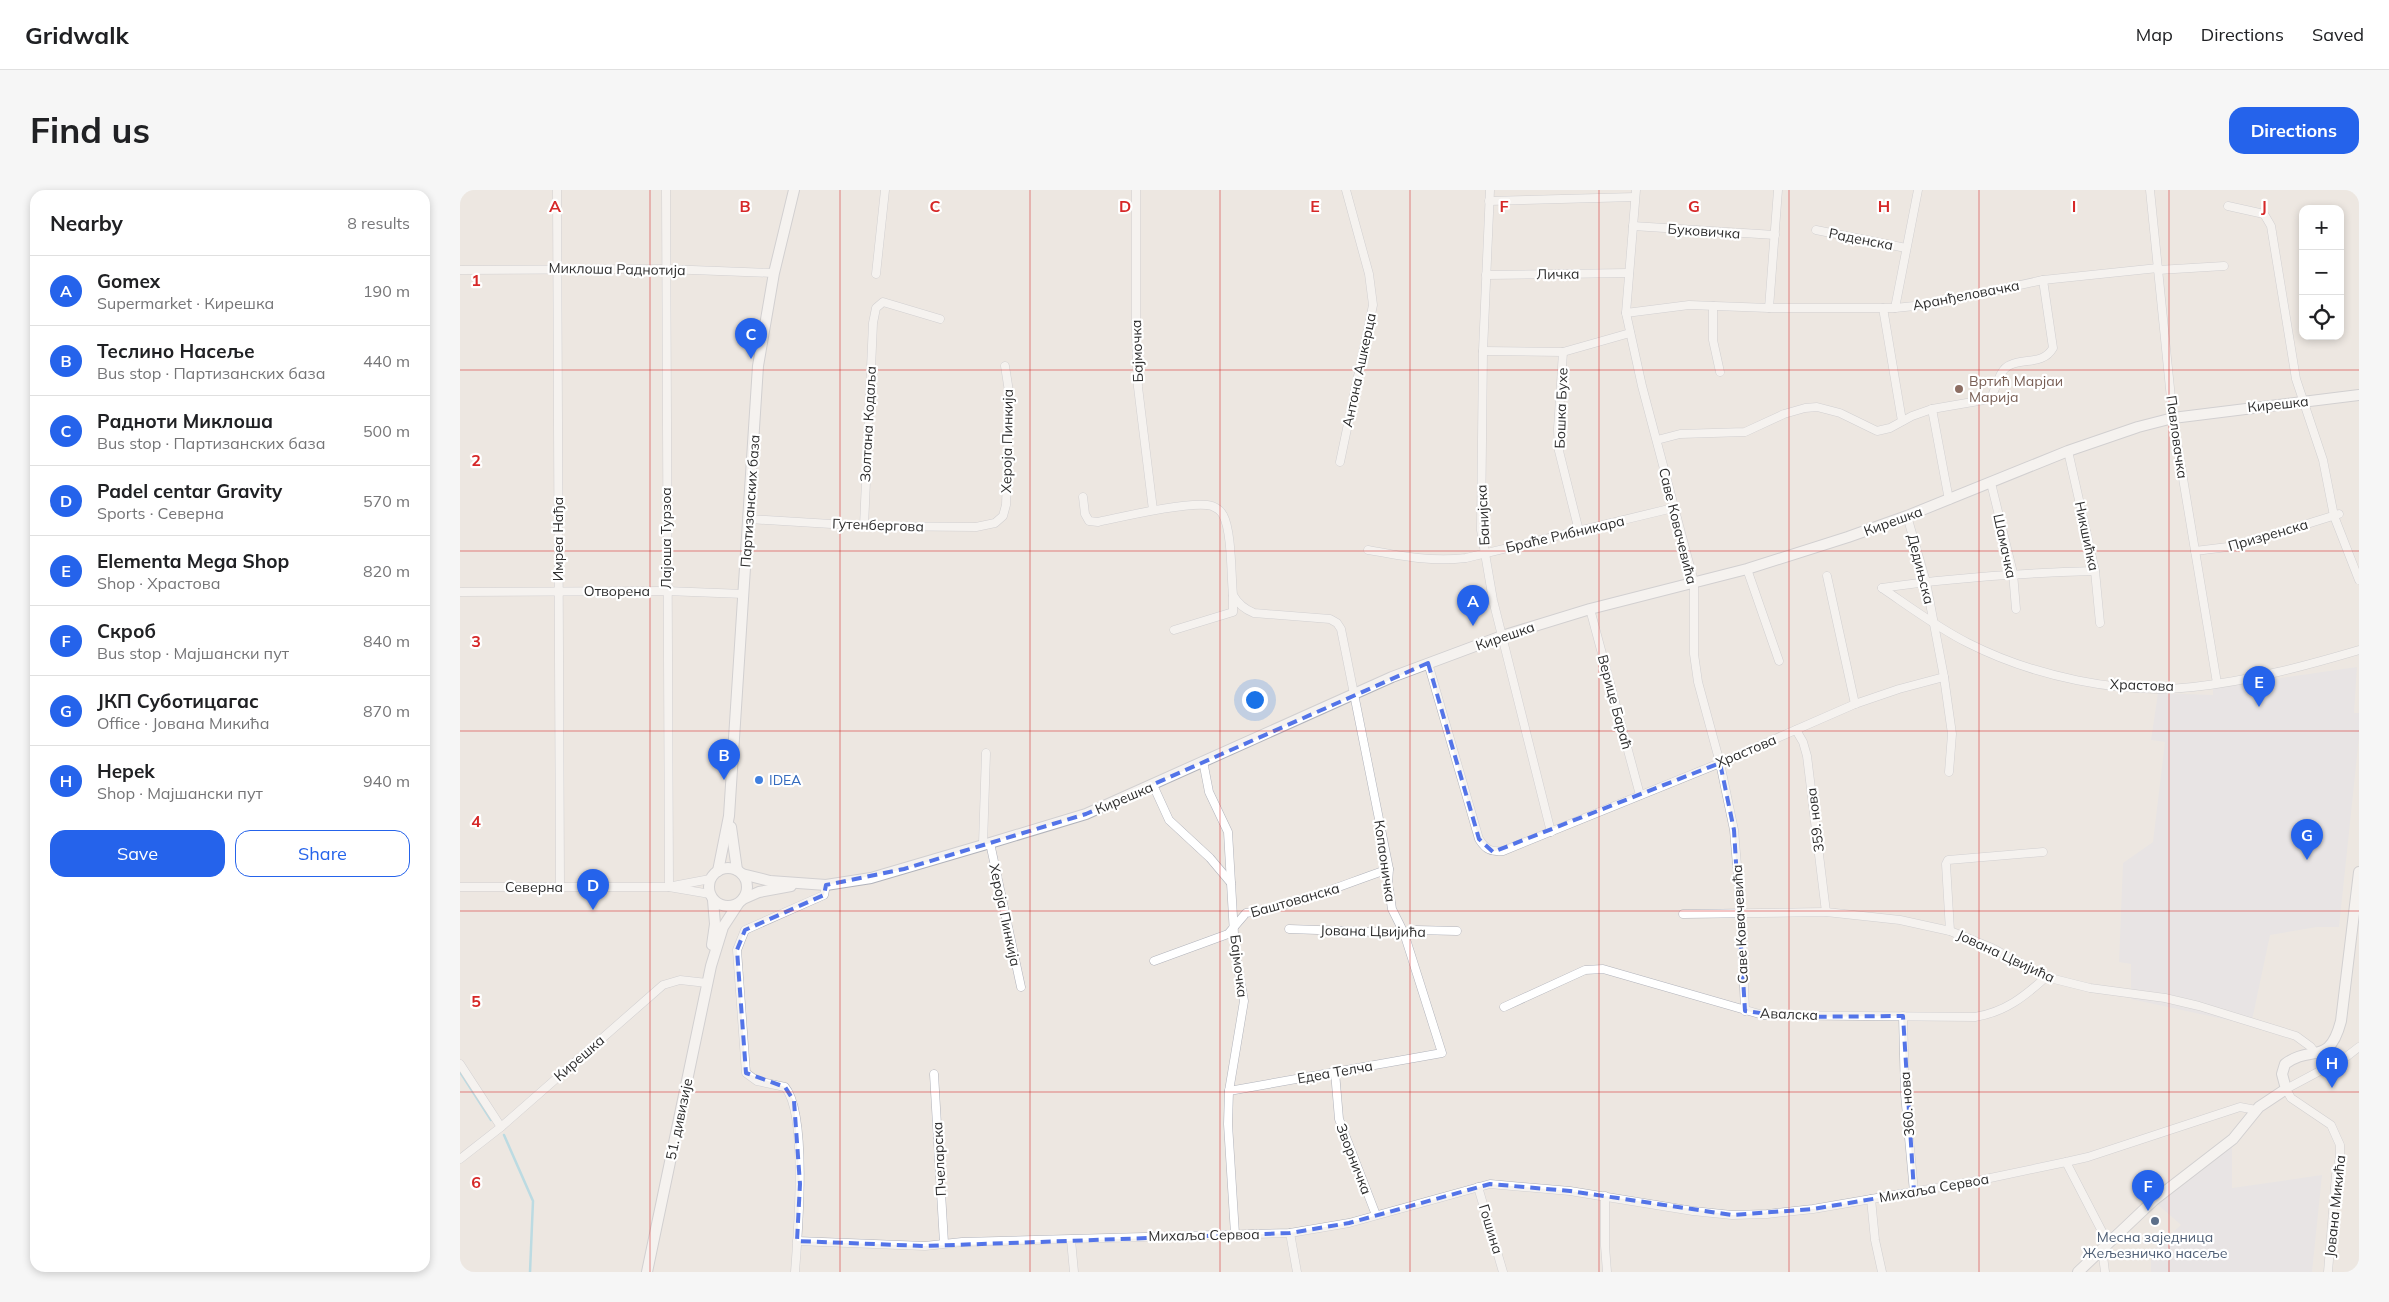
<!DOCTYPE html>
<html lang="en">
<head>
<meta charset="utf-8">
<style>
  :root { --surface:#fff; --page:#f6f6f6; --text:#202124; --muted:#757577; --line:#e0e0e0; --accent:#2563eb }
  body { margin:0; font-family:Mulish,sans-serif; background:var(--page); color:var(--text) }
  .controls { position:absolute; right:15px; top:15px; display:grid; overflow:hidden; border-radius:10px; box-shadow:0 2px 8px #0003 }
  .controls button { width:45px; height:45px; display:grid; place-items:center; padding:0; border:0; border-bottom:1px solid var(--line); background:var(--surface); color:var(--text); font:25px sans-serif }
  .you { position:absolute; left:794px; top:509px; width:18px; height:18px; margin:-12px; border:4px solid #fff; border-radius:50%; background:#1a73e8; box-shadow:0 0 0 8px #1a73e833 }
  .badge { display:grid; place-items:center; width:32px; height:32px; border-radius:50%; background:var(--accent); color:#fff; font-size:16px; font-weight:700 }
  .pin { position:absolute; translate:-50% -41px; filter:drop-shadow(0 1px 2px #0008) }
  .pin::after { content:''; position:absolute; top:26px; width:18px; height:15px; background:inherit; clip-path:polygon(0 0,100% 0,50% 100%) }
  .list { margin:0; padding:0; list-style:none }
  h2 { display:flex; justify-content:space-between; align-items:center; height:65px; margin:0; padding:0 20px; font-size:21px }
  h2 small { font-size:16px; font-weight:400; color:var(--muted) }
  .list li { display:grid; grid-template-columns:32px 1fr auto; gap:15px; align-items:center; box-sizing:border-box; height:70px; padding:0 20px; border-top:1px solid var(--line) }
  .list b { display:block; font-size:19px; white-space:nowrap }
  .list p { margin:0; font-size:16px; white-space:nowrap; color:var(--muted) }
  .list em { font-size:16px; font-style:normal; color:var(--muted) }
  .actions { display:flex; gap:10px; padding:15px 20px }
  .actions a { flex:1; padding:11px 0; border:1px solid var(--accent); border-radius:15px; text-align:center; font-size:18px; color:var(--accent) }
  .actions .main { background:var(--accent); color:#fff }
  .icon { flex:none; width:28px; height:28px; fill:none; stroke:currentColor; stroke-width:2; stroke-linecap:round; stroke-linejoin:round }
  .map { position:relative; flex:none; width:1899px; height:1082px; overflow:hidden; border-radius:15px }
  header { display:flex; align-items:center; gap:30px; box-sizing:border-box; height:70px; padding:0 25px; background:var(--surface); border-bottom:1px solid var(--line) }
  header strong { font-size:24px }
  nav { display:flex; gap:28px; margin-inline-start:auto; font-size:18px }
  .intro { display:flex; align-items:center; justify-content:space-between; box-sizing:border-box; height:120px; padding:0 30px }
  h1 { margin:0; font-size:35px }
  .button { padding:12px 22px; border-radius:15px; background:var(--accent); color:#fff; font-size:18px; font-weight:700 }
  main { display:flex; gap:30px; padding:0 30px }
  aside { flex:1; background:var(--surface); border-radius:15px; box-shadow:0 2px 8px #0003 }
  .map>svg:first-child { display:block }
  .industrial { fill:#e2e1e6 }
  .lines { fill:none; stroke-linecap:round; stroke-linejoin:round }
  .stream { stroke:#80cce3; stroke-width:2.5 }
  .minor-casing { stroke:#b1b3bb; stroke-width:9 }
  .tertiary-casing { stroke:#b1b3bb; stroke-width:12 }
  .minor { stroke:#fff; stroke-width:8 }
  .tertiary { stroke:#fff; stroke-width:10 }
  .marked { fill:none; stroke:#5374e8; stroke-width:4; stroke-dasharray:10 6; stroke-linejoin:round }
  .grid { fill:none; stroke:#d62828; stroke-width:1; stroke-opacity:0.55 }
  .education-dot { fill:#8d6e63; stroke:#fff; stroke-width:2 }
  .shop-dot { fill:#3f7fe0; stroke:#fff; stroke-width:2 }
  .service-dot { fill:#5c6f8a; stroke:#fff; stroke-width:2 }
  .labels { text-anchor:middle; stroke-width:4.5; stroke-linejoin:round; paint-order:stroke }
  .street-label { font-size:14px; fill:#2d2d2d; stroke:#fff }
  .education-label { font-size:14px; fill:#785e54; stroke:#fff; text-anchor:start }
  .shop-label { font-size:14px; fill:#366cbe; stroke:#fff; text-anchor:start }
  .service-label { font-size:14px; fill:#4e5e75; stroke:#fff }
  .grid-label { font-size:16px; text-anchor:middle; font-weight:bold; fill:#d62828; stroke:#fff; stroke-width:4.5; stroke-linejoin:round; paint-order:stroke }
</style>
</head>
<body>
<header>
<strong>Gridwalk</strong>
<nav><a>Map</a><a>Directions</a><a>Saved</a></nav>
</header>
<div class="intro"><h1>Find us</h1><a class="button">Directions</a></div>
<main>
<aside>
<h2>Nearby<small>8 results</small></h2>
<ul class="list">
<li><span class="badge">A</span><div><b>Gomex</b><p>Supermarket · Кирешка</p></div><em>190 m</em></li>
<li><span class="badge">B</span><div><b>Теслино Насеље</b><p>Bus stop · Партизанских база</p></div><em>440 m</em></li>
<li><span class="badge">C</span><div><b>Радноти Миклоша</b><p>Bus stop · Партизанских база</p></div><em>500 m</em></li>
<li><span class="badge">D</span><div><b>Padel centar Gravity</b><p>Sports · Северна</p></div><em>570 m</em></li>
<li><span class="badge">E</span><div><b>Elementa Mega Shop</b><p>Shop · Храстова</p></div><em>820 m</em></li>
<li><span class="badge">F</span><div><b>Скроб</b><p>Bus stop · Мајшански пут</p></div><em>840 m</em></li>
<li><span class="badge">G</span><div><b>ЈКП Суботицагас</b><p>Office · Јована Микића</p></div><em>870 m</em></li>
<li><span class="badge">H</span><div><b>Hepek</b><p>Shop · Мајшански пут</p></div><em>940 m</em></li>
</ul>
<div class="actions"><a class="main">Save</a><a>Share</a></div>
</aside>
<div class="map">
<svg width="1899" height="1082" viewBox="0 0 1899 1082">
  <rect width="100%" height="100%" fill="#ede7e1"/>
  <g class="industrial">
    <path d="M1897,477L1894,523H1899V547L1879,737H1857L1810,745L1791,835L1671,809V774L1659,772L1663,673L1693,652L1705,552L1691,550L1698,503L1753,505V498Z"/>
    <path d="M1772,953V998L1862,985L1852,1082H1691V1062L1721,1035L1696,1013Z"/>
  </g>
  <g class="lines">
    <g class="stream">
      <path d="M0,882L31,930"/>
      <path d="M44,945L73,1011L70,1082"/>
    </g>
    <g class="minor-casing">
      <g id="minor">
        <path d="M97,0L100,698"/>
        <path d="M206,0L209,697"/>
        <path d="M676,0V144L678,197L693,320"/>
        <path d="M1030,0L1023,161L1021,340L1033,410L1091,642"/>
        <path d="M1176,0L1166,123L1182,196L1234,392V464L1238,492L1260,573L1274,640L1281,723L1285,821"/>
        <path d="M1690,0L1713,228L1757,493"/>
        <path d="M1029,11L1175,7"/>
        <path d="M1768,16L1804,24L1811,36L1836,189L1863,270L1874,326L1899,390"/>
        <path d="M1173,36L1315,45"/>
        <path d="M1356,40L1446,58"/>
        <path d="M0,80L206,79L314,83"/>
        <path d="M1698,80L1764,76"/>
        <path d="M416,84L425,0"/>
        <path d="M1026,85L1169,83"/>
        <path d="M1253,116V150L1260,182"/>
        <path d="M1309,118L1318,0"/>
        <path d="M1423,118L1442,231"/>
        <path d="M1435,118L1458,0"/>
        <path d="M1166,123L1229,115L1309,118H1435L1474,114L1583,90L1698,78"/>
        <path d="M1023,161L1103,162L1170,143"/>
        <path d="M1103,162L1098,239L1099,261L1119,341"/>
        <path d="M1472,219L1489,310"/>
        <path d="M1197,250L1220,244L1285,242L1324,224L1345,218L1357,217L1380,223L1417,241L1430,238L1452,226L1472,219L1530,209C1537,199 1538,180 1550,175C1565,168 1583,175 1593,158L1583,90"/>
        <path d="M1608,261L1635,381L1640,433"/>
        <path d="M880,272L913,115L909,84L886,0"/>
        <path d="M1531,293L1553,383L1556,419"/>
        <path d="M623,307L625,324L629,331L638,332C661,327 732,310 752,316C757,318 761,321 763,325C772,341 771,386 773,405C778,414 784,419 794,423L870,429L877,433L881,439L929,679L928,693L932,719L944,743L982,863L769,901"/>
        <path d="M1447,326L1466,392L1484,487L1492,544L1489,582"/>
        <path d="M289,329L404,336L516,337L535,333L543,326L546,315L550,208L545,176"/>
        <path d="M404,336L413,133L416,118L423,112L480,129"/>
        <path d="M908,360C941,366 972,372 1006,368L1213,318"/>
        <path d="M1735,361L1776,356L1879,324"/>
        <path d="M1287,379L1319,471"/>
        <path d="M1367,386L1395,514"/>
        <path d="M1422,398C1450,417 1478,438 1508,453C1573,486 1660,505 1733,497C1789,491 1845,476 1899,460"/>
        <path d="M1422,398C1493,387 1563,383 1635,381"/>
        <path d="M0,402L206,401L284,404"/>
        <path d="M1130,419L1180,605"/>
        <path d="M714,440L773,422V406"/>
        <path d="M968,473L1019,649C1026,660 1031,662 1043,661L1260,573L1395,514L1439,499L1484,487"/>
        <path d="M1336,540L1343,552L1347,566L1366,722"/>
        <path d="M743,571L749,602L768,642L775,761L784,811L769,901L768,934L775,1044"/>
        <path d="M693,595L709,630L750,668L771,693"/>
        <path d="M530,653L561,797"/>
        <path d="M523,654L526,563"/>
        <path d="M213,696L250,689"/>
        <path d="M0,697H209L250,704"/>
        <path d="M1223,724L1366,722L1440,730L1490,741L1532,758L1586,787L1630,798L1705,808L1739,816L1836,846L1851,857L1856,864"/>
        <path d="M829,739L944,743L956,740L997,741"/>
        <path d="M1490,741L1486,674L1488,670L1583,662"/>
        <path d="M694,771L768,744L786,723C836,716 881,695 929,679"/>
        <path d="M1044,817L1125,780L1143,779L1303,825L1515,827C1545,822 1564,807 1586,787"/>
        <path d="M1443,826L1445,904L1454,1002"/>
        <path d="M0,874L41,937"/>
        <path d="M875,882L879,929L916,1025"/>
        <path d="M474,884L484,1053"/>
        <path d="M0,969L41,937L203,795L220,790L247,793"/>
        <path d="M1606,972L1648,1053"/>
        <path d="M1018,997L1043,1082"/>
        <path d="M1145,1006V1056L1147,1082"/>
        <path d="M1411,1009L1415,1050L1422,1082"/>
        <path d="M830,1043L837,1082"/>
        <path d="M611,1050L614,1082"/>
        <path d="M337,1051L465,1056L502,1052L830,1043L889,1033L1030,994L1110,1001L1233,1021L1272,1025L1307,1024L1353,1019L1516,991L1606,972L1628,967L1780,917L1796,920"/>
        <path d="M1642,1058L1645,1082"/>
        <path d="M335,1082C338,1044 348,924 325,897L297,891L286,883L277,760L285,740L364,705L366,695"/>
        <path d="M1868,1082L1876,985L1880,967V955L1871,935L1831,908L1826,899L1886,867L1899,857"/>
      </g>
    </g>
    <g class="tertiary-casing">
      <g id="tertiary">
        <path d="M271,637L277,680"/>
        <circle cx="268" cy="697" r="19"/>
        <path d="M258,681L269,626L298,176L314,83L334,0"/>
        <path d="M282,684L310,691L366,695L411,688L530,653L626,624L932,487L1042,446L1130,419L1287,379L1388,347L1447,326L1608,261L1678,237L1713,228L1899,205"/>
        <path d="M283,709L299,702L331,696"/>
        <path d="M252,755L255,734L253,710"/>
        <path d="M187,1082L251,776L263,737L278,714"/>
        <path d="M1618,1082L1694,1010L1773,949L1799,917L1826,899L1822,884L1825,874C1852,854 1869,877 1881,831L1899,682"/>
      </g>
    </g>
    <use href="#minor" class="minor"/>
    <use href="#tertiary" class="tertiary"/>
  </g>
  <path d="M0 0H1899V1082H0ZM968,473L1019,649L1033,662L1260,573L1274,640L1285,821L1330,827L1443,826L1454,1002L1353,1019L1272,1025L1110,1001L1030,994L889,1033L830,1043L465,1056L337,1051L340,994L334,911L325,897L286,883L277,760L285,740L364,705L366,695L444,679L626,624Z" fill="#ede7e1" fill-opacity=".55" fill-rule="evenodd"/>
  <path class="marked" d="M968,473L1019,649L1033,662L1260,573L1274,640L1285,821L1330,827L1443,826L1454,1002L1353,1019L1272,1025L1110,1001L1030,994L889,1033L830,1043L465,1056L337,1051L340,994L334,911L325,897L286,883L277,760L285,740L364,705L366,695L444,679L626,624Z"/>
  <path class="grid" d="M190,0V1082M380,0V1082M570,0V1082M760,0V1082M950,0V1082M1139,0V1082M1329,0V1082M1519,0V1082M1709,0V1082M0,180H1899M0,361H1899M0,541H1899M0,721H1899M0,902H1899"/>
  <circle class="education-dot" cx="1499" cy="199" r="5"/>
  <circle class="shop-dot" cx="299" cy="590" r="5"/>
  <circle class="service-dot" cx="1695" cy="1031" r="5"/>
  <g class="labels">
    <g class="street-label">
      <text transform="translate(1244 41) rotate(4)" y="5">Буковичка</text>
      <text transform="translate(1401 49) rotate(11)" y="5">Раденска</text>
      <text transform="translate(157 79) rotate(1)" y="5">Миклоша Раднотија</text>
      <text transform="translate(1098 84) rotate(-1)" y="5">Личка</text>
      <text transform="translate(1506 105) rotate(-11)" y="5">Аранђеловачка</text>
      <text transform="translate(677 161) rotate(-92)" y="5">Бајмочка</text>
      <text transform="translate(899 180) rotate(-78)" y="5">Антона Ашкерца</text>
      <text transform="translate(1818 214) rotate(-6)" y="5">Кирешка</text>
      <text transform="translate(1101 218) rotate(-88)" y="5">Бошка Бухе</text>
      <text transform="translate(408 234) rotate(-87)" y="5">Золтана Кодаља</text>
      <text transform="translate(1717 247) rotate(82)" y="5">Павловачка</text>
      <text transform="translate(547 251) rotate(-89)" y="5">Хероја Пинкија</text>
      <text transform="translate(290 311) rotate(-86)" y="5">Партизанских база</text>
      <text transform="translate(1023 325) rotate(-93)" y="5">Банијска</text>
      <text transform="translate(1433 331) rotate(-20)" y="5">Кирешка</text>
      <text transform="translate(418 335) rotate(2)" y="5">Гутенбергова</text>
      <text transform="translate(1218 336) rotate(76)" y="5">Саве Ковачевића</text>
      <text transform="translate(1105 344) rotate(-13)" y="5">Браће Рибникара</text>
      <text transform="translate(1808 345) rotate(-16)" y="5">Призренска</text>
      <text transform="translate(1627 346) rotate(78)" y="5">Никшићка</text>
      <text transform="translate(206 348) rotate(-90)" y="5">Лајоша Турзоа</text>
      <text transform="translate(98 349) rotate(-90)" y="5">Имреа Нађа</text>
      <text transform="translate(1545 356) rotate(78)" y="5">Шамачка</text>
      <text transform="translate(1461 379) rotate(76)" y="5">Дедињска</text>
      <text x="157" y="406">Отворена</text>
      <text transform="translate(1045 446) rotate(-19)" y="5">Кирешка</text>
      <text transform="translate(1682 495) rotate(2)" y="5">Храстова</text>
      <text transform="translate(1155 512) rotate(75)" y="5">Верице Бараћ</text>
      <text transform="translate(1286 561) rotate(-23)" y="5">Храстова</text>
      <text transform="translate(664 608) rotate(-23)" y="5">Кирешка</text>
      <text transform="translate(1355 630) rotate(-97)" y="5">359. нова</text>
      <text transform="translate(925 671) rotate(82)" y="5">Копаоничка</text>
      <text x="74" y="702">Северна</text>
      <text transform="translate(835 710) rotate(-16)" y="5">Баштованска</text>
      <text transform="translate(545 725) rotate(78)" y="5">Хероја Пинкија</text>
      <text transform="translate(1280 734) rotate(-93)" y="5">Саве Ковачевића</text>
      <text transform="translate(913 741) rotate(1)" y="5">Јована Цвијића</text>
      <text transform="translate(1546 766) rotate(25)" y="5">Јована Цвијића</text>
      <text transform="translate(779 776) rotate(83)" y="5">Бајмочка</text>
      <text transform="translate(1329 824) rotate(2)" y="5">Авалска</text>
      <text transform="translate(119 868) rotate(-41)" y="5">Кирешка</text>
      <text transform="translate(875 882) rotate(-10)" y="5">Едеа Телча</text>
      <text transform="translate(1447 914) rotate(-94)" y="5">360. нова</text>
      <text transform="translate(219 929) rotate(-78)" y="5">51. дивизије</text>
      <text transform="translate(479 969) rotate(-93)" y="5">Пчеларска</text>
      <text transform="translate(894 969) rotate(69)" y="5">Зворничка</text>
      <text transform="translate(1474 998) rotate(-10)" y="5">Михаља Сервоа</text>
      <text transform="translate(1875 1016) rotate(-84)" y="5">Јована Микића</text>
      <text transform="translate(1031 1039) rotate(73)" y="5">Гошина</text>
      <text transform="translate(744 1045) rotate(-1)" y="5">Михаља Сервоа</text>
    </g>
    <g class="education-label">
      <text x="1509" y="196">Вртић Марјаи<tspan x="1509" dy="16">Марија</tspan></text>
    </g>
    <g class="shop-label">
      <text x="309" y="595">IDEA</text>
    </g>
    <g class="service-label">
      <text x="1695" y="1052">Месна заједница<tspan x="1695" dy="16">Жељезничко насеље</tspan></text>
    </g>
  </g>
  <g class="grid-label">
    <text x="95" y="22">A</text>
    <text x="285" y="22">B</text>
    <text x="475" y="22">C</text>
    <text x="665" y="22">D</text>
    <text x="855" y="22">E</text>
    <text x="1044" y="22">F</text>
    <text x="1234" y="22">G</text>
    <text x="1424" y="22">H</text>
    <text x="1614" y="22">I</text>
    <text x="1804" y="22">J</text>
    <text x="16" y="96">1</text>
    <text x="16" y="276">2</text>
    <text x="16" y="457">3</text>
    <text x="16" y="637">4</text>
    <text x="16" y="817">5</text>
    <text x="16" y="998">6</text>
  </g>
</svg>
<div class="controls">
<button>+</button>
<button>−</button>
<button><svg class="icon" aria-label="locate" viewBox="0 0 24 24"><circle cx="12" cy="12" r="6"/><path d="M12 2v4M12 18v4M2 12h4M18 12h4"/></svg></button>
</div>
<div class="you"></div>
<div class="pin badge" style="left:1013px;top:436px">A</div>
<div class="pin badge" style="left:264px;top:590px">B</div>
<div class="pin badge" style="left:291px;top:169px">C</div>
<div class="pin badge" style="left:133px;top:720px">D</div>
<div class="pin badge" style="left:1799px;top:517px">E</div>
<div class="pin badge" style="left:1688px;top:1021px">F</div>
<div class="pin badge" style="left:1847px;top:670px">G</div>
<div class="pin badge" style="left:1872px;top:898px">H</div>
</div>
</main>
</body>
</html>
